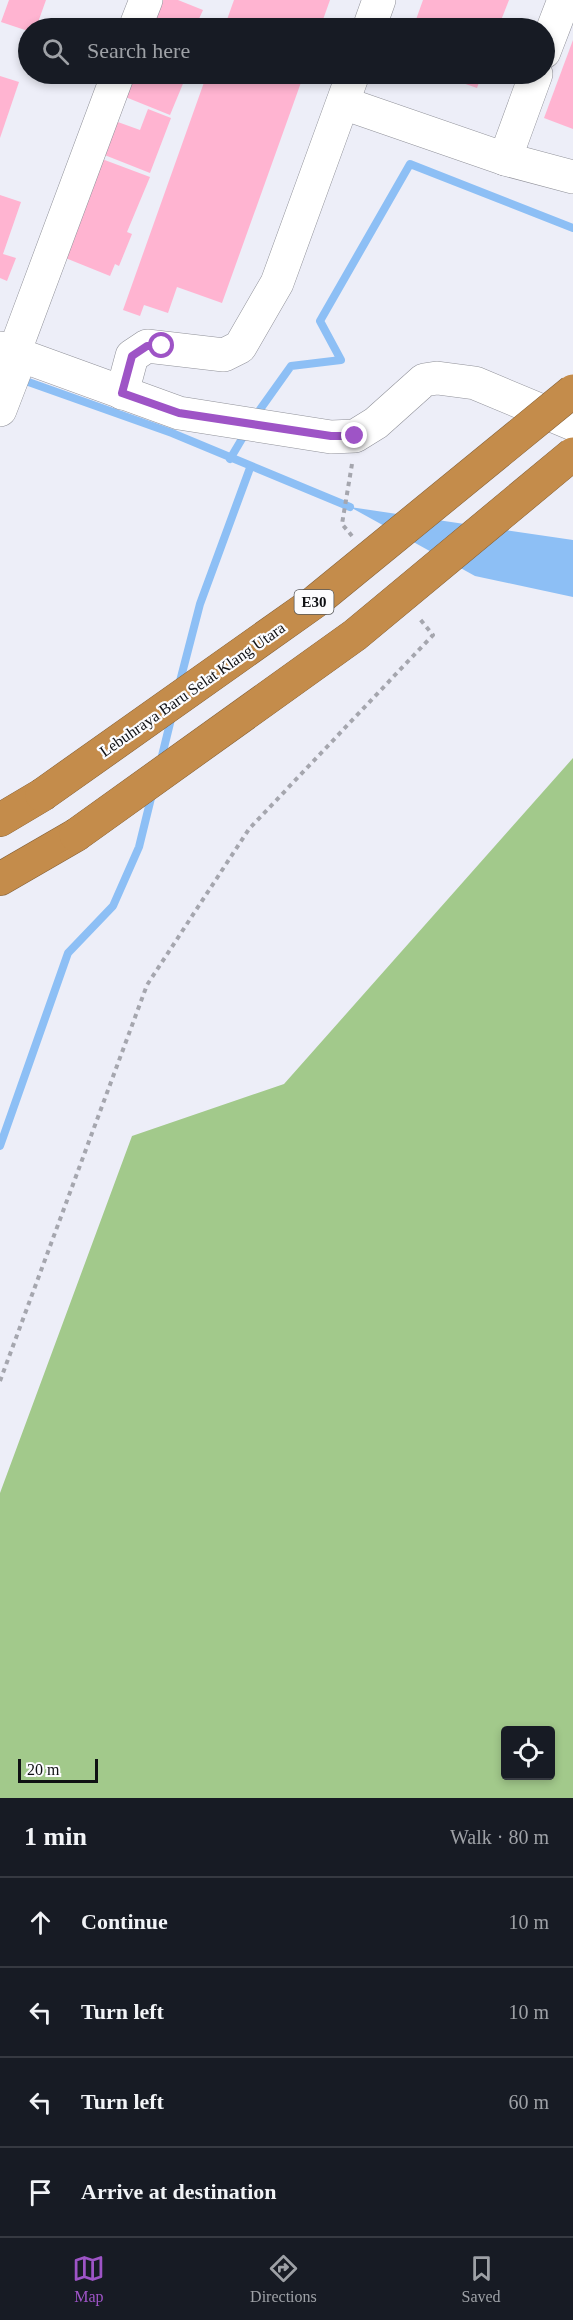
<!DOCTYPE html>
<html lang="en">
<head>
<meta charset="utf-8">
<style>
  :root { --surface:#171b24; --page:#242831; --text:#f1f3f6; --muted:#9ea1a6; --line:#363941; --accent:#9e54c6 }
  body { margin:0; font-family:Georgia,serif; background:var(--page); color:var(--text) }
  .controls { position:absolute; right:18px; bottom:18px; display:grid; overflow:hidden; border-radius:6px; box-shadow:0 3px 9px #0003 }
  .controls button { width:54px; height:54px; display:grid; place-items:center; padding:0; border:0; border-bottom:2px solid var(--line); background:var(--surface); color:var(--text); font:30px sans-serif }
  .scale { position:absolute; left:18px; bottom:15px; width:80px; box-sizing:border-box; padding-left:6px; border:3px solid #101114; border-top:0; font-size:16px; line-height:21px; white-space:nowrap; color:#101114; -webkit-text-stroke:4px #fcfcfe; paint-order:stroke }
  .stop { position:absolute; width:18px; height:18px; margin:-14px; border:4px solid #9e54c6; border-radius:50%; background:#fff }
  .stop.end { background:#9e54c6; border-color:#fff; box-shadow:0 2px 6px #0008 }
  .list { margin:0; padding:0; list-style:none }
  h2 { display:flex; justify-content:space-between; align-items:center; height:78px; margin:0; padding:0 24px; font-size:26px }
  h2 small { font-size:20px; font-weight:400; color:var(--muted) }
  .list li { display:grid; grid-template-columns:39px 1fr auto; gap:18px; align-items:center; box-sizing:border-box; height:90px; padding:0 24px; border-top:2px solid var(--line) }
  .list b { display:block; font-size:22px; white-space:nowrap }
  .list em { font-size:20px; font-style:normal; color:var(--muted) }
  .icon { flex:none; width:33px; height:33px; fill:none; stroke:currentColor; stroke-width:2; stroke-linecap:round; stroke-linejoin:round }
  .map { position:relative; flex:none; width:573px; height:1798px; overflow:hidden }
  .search { position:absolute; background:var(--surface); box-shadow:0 3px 9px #0003; left:18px; right:18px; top:18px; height:66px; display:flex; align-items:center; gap:15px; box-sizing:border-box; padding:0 21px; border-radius:33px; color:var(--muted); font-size:22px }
  .sheet { height:438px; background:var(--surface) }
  nav { display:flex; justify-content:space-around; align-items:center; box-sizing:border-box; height:84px; border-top:2px solid var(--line); background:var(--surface); font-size:16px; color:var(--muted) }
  nav a { display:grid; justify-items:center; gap:3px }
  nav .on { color:var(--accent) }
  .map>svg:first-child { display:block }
  .green { fill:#a2c98b; fill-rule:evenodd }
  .water { fill:#8dbff5 }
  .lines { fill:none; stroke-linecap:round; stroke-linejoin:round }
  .stream { stroke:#8dbff5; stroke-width:8 }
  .building { fill:#ffb4d1 }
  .minor-casing { stroke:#909199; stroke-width:34 }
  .highway-casing { stroke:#856138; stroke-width:34 }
  .path { stroke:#a5a6ae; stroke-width:4; stroke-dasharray:4.5 4.5; stroke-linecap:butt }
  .minor { stroke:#fff; stroke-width:33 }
  .highway { stroke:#c48c4b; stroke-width:33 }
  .highway-bridge-casing { stroke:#856138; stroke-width:34; stroke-linecap:butt }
  .highway-bridge { stroke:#c48c4b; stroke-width:33 }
  .route { stroke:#9e54c6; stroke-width:8 }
  .labels { text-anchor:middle; stroke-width:4.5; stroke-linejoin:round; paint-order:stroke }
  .shield { fill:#fcfcfe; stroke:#57585a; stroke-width:1.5 }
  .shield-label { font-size:15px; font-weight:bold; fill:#101114 }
  .street-label { font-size:16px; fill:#101114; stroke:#fcfcfe }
</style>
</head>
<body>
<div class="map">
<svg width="573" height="1798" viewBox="0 0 573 1798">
  <rect width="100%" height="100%" fill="#edeef8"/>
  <path class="green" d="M573,758V1798H0V1493L132,1136L284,1084ZM506,1730H550V1776H506Z"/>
  <path class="water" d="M350,507L573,540V597L475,576Z"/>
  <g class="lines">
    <g class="stream">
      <path d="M20,379L172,433L350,507"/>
      <path d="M254,418L291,366L341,360L320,321L410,164L573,228"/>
      <path d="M230,459L246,432"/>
      <path d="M179,685L200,604L250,468"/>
      <path d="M160,764L172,715"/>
      <path d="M0,1146L68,953L113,906L139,847L152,794"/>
    </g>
  </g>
  <g class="building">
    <path d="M9,0H46L36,28H28V31L1,22Z"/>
    <path d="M160,0H178L203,10L198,21L207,25L206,28H148Z"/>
    <path d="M234,0H330L320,28H224Z"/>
    <path d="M423,0H509L498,28H413Z"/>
    <path d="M573,40V129L544,118Z"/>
    <path d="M121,74H187L170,115L113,92Z"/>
    <path d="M207,74H304L222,303L177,287L168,313L144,305L140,316L123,310Z"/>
    <path d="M437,74H482L477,88Z"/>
    <path d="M0,76L19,82L0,138Z"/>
    <path d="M148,109L171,118L150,173L102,154L115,121L140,130Z"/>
    <path d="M102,159L150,177L127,232L132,234L119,266L115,264L110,276L63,257Z"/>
    <path d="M0,195L21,202L3,254L16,258L7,281L0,278Z"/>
  </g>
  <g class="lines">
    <g class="minor-casing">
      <g id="minor">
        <path d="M135,28L146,0"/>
        <path d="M369,28L379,0"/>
        <path d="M544,52L564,0"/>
        <path d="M343,103L505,159L573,177"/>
        <path d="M505,159L536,74"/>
        <path d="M0,348L179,413L331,437L355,436L376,423L424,380L437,378L475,383L573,424"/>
        <path d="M122,393L132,356L147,346L224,355L240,347L277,283L353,74"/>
        <path d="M0,410L15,371L14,353L118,74"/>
      </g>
    </g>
    <g class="highway-casing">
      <g id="highway">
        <path d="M0,820L42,795"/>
        <path d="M0,879L76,835"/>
      </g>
    </g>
    <g class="path">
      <path d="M352,464L342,524L352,536"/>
      <path d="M0,1381L147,985L249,829L433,635L419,618"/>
    </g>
    <use href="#minor" class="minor"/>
    <use href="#highway" class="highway"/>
    <g class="highway-bridge-casing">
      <g id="highway-bridge">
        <path d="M42,795L316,601L573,391"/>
        <path d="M76,835L355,635L573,454"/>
      </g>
    </g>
    <use href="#highway-bridge" class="highway-bridge"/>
  </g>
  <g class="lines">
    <path class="route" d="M162,346H147L132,356L122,393L179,413L331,436H355"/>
  </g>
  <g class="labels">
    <rect class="shield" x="294.5" y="590" width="39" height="24" rx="4.5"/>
    <g class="shield-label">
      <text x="314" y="607">E30</text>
    </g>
    <g class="street-label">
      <text transform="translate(192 689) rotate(-35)" y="6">Lebuhraya Baru Selat Klang Utara</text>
    </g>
  </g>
</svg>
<div class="controls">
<button><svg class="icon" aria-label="locate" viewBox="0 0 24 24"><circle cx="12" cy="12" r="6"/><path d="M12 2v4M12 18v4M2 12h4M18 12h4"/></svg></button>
</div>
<div class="scale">20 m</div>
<div class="stop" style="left:162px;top:346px"></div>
<div class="stop end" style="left:355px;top:436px"></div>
<div class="search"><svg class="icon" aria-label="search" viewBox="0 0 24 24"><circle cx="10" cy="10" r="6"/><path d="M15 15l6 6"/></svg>Search here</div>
</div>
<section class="sheet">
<h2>1 min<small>Walk · 80 m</small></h2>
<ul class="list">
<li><svg class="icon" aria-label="ahead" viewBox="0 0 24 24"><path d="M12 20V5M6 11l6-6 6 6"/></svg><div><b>Continue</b></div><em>10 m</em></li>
<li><svg class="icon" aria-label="left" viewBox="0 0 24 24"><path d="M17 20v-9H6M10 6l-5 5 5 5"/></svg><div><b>Turn left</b></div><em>10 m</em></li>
<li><svg class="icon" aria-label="left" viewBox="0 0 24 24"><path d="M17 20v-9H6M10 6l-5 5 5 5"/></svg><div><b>Turn left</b></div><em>60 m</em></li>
<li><svg class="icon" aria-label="arrive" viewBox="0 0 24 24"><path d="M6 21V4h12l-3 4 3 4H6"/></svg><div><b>Arrive at destination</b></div></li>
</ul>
</section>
<nav>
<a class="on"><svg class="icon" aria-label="map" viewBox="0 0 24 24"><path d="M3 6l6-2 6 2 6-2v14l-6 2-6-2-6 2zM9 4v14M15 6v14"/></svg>Map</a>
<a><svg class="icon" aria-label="directions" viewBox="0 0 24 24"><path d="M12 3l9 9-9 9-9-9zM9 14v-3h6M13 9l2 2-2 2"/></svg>Directions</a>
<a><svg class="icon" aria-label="saved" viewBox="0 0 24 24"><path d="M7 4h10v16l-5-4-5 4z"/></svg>Saved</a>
</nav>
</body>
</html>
